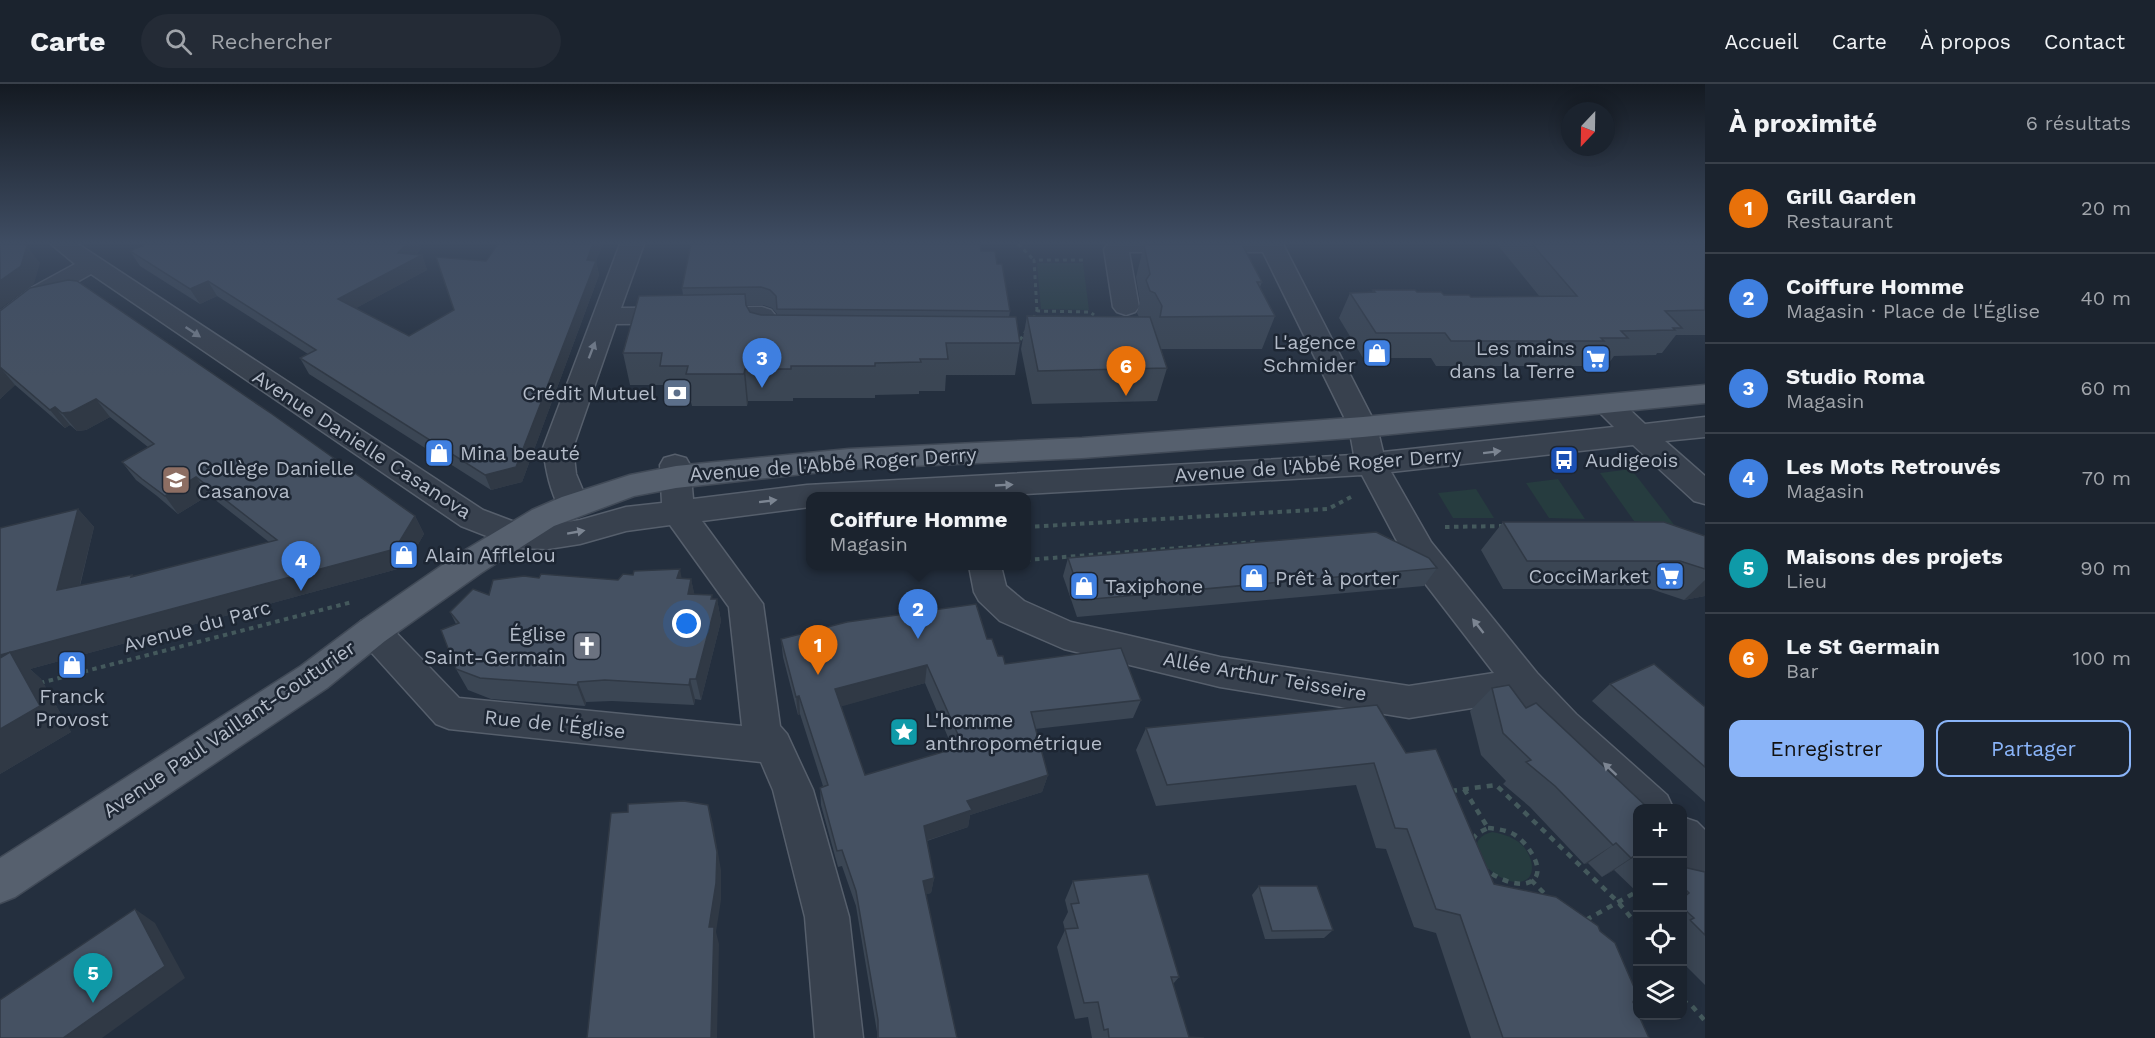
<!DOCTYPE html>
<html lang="fr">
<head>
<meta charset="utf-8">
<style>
  :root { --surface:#1b232e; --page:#242b36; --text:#f1f3f6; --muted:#a0a4aa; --line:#39404a; --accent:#8ab4f8 }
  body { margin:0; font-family:"Work Sans",sans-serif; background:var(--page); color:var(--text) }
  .controls { position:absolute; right:18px; bottom:18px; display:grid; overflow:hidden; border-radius:12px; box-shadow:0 3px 15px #0003 }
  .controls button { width:54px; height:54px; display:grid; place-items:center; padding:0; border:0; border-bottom:2px solid var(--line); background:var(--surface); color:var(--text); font:30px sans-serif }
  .compass { position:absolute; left:1561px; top:18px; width:54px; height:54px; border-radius:50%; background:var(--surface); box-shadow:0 3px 15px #0003; rotate:202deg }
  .you { position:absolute; left:687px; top:540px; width:21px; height:21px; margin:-15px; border:4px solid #fff; border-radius:50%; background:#1a73e8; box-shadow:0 0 0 9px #1a73e833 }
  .badge { display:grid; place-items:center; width:39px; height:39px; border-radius:50%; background:var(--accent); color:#fff; font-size:20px; font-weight:700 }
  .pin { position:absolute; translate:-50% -50px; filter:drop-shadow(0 2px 3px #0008) }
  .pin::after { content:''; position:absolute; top:32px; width:21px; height:18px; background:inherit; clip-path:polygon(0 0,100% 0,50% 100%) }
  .popup { position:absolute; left:806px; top:408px; width:225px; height:78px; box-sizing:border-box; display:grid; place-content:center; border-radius:12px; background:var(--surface); filter:drop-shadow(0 2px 4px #0005); font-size:20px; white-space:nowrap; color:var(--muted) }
  .popup b { font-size:22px; color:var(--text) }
  .popup::after { content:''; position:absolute; left:50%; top:100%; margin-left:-12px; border:12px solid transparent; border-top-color:var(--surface) }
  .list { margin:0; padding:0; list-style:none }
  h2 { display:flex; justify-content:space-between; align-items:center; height:78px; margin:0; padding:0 24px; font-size:26px }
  h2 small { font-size:20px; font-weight:400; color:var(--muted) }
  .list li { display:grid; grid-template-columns:39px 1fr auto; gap:18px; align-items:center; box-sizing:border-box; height:90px; padding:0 24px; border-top:2px solid var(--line) }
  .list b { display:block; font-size:22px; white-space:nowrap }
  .list p { margin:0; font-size:20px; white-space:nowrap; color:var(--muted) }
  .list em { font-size:20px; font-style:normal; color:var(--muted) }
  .actions { display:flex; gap:12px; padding:18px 24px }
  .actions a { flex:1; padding:14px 0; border:2px solid var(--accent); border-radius:12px; text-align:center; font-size:21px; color:var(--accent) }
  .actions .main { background:var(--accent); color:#111 }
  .icon { flex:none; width:33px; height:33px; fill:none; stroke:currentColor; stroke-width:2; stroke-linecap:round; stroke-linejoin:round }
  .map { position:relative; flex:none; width:1705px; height:954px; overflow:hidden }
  header { display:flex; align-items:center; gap:36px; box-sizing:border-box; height:84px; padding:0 30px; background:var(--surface); border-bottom:2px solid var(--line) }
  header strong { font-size:28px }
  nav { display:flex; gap:33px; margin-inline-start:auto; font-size:21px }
  .search { width:420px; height:54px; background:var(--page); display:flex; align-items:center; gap:15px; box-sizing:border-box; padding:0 21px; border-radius:33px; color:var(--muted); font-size:22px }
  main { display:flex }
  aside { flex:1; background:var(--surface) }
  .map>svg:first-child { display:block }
  .green { fill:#263c3f }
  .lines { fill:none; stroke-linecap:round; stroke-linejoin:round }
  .minor-casing { stroke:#565f6c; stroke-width:3 }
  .major-casing { stroke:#414a57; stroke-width:3 }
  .path-far2 { stroke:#44595c; stroke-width:3; stroke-dasharray:4 4; stroke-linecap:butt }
  .path-far1 { stroke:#44595c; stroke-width:4; stroke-dasharray:4.5 4.5; stroke-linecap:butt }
  .path { stroke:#44595c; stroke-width:4.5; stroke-dasharray:6 6; stroke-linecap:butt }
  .minor { fill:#38414e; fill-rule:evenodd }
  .major { fill:#56606e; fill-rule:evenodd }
  .wall { fill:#3b4654; fill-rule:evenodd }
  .shaded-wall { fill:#303945 }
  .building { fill:#455162; stroke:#303945; stroke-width:1.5; fill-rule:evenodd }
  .oneway { fill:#7c8592 }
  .labels { text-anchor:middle; stroke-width:5; stroke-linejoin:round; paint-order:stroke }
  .poi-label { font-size:20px; fill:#b4bcc9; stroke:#1d2633; text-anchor:start }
  .street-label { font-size:20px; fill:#b4bcc9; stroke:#1d2633 }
</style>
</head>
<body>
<header>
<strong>Carte</strong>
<div class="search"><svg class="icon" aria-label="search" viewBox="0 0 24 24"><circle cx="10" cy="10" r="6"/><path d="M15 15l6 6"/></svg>Rechercher</div>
<nav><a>Accueil</a><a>Carte</a><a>À propos</a><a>Contact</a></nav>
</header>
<main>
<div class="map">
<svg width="1705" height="954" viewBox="0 0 1705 954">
  <rect width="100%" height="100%" fill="#242f3e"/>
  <g class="green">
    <path d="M1037,179H1083L1089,226L1041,225Z"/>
    <path d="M1631,385L1675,442L1634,437L1600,389Z"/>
    <path d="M1558,395L1585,435L1549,434L1526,399Z"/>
    <path d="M1476,405L1494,434H1453L1438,409Z"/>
    <path d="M1492,748C1503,750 1514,753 1522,761C1534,773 1539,799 1515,798C1491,796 1456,757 1492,748Z"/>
  </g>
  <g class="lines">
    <g class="minor-casing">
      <g id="minor">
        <path d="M51,160H78L483,426L520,440L548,441L580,436L626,423L662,419L660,381L664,374L675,371L686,374L690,381L693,415L807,401L1354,371L1349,343L1263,168H1129L1139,223L1135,228L1126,231L1117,228L1113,223L1104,165L1108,160H1283L1377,343L1383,368L1614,343L1591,320L1595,314C1617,308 1630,327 1645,340L1705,333V353L1665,357L1705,392V420L1694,417L1633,361L1391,388L1431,458L1537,589L1576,630L1667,711L1673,724H1638V736L1550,654L1516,617L1409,634L1220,603L1064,565L1000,537L979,517L974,508L969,482H1001L1006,502L1024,517L1071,538L1220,573L1409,602L1494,589L1407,476L1362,391L988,412H810V423L702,437L763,520L780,642L787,650L813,706L849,833L863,954H815L805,833L773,706L761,678L449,645L436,640L361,557L355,547L361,537L373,533L385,537L459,614L742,642L729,523L670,441L626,447L580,460L548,465L517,464L461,442L91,190L49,214L9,246L0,249V228L31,204L75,180Z"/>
        <path d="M620,160H644L621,224L762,223L771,226L775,231L776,245L796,247L800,253L796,259L787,261L755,259L751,253L750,239L616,240L573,364L576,390L589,421L584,429L573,432L562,429C550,408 546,387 543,364Z"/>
        <path d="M1682,733L1697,738L1705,746V793L1690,787L1682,780Z"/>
      </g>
    </g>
    <g class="major-casing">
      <path id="major" d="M1705,301V319L1363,353L1082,374L849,385L676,404L634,412L554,442L481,489L385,557L327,604L15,813L0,819V774L301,582L361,537L457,471L532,426L562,413L630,391L676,382L849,365L1082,354L1363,333Z"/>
    </g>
    <g class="path-far2">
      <path d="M1018,160L1034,176"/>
      <path d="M1037,227L1034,176H1087"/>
      <path d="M1033,235L1037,227L1090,228L1094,231"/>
      <path d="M1020,256L1026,247"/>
    </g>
    <g class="path-far1">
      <path d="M1026,443L1328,425L1351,413"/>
      <path d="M1445,443L1504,442"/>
      <path d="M1026,476L1256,458"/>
      <path d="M40,599L352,518"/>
    </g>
    <g class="path">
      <path d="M1464,705L1488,744"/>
      <path d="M1451,707L1496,701L1618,818L1638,842"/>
      <path d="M1488,744C1497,745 1507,746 1515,751C1528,759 1551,792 1527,799C1506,805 1457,774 1476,751C1479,748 1484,746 1488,744Z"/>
      <path d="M1531,796L1548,813"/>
      <path d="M1586,836L1638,807"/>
      <path d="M1682,916L1692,922L1705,937"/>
    </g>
    <use href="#minor" class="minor"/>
    <use href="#major" class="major"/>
  </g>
  <g class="wall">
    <path d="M498,160H603L596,177L599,191L522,398L491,406L309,290L300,274L308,270L217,212L200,220L140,182L130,167L421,164L416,171H422L427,186L356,224L409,252L454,226Z"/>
    <path d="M1242,160L1262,198L1260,203L1275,232L1262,265H1161L1167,284L1157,317L1032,320L1021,265L1027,232L1139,233L1137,229L1140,218L1136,193L1144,161Z"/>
    <path d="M1497,160H1705V251H1676L1662,269H1657L1656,271L1614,272L1609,279H1588L1586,282H1436L1431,274H1363L1339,234L1350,209H1372L1373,206L1417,208L1471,213H1540Z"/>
    <path d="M981,167L997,180L1010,227L1009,233L1020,259L1015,291H946L945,307H919V310L875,311V314H793V317H748L747,322H692L690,314H666L664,301H630L623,269L683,211L682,204ZM746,221H763L772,224L777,230V232L761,231L750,228Z"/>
    <path d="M0,227L415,432L424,450L405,483L30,585L41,595L71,648L0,690V444L78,425L94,443L80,502L132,491L133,493L269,458L209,411L178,430L157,412L136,396L122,378L148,363L110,333L86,346L77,347L70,341L65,344L15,301L0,315Z"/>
    <path d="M1503,438L1705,452V512L1684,516L1651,505H1503L1481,466Z"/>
    <path d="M1068,474L1437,484L1424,502L1077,533L1063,492Z"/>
    <path d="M539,494L618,496L682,494L691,495L694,510L713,515H717L721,537L701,616L695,615L694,621L612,617L586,618L585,622L491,615L468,606L456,585V540L450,528L489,511Z"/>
    <path d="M781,555H987L1005,580L1141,616L1133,634L1035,645L1048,691L1042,708L970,731L968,743L927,757L934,794L931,809L926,810L957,954H877V948L856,822L842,782L838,783L821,721L820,704L823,702L800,630L798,631L783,573ZM925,599L953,665L865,691L841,622Z"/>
    <path d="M1610,600L1705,623V718L1592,617Z"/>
    <path d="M1492,604L1526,624L1638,724V809L1614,786L1602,793L1588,779L1584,780L1530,723L1503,700L1506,697L1481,671L1470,627Z"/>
    <path d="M1146,644L1406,669L1494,800L1633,918L1649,954H1471L1436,849L1414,843L1386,765L1376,764L1356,701L1156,722L1136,666Z"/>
    <path d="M1683,783L1705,788V901L1683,879Z"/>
    <path d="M1073,797L1179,893L1173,900L1189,953L1204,954H1092L1088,933L1075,935L1057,863L1065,846L1063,838L1068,828L1065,816Z"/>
    <path d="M1259,802L1333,846L1324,854L1265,855L1252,811Z"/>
  </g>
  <g class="shaded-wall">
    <path d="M406,160H420L421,164L410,177L422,171L427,186L345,230L338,215L398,169Z"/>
    <path d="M593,160H603L596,177L599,191L522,398L491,406L485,391L587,176Z"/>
    <path d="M27,162L40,179L34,200L0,225V197Z"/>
    <path d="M208,197L217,212L200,220L190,205Z"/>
    <path d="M0,283L15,301L0,315Z"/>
    <path d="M745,285L748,317L747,322L744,290Z"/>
    <path d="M96,315L110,333L86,346L77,347L62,329Z"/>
    <path d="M55,323L70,341L65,344L50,326Z"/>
    <path d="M196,393L209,411L178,430L165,412Z"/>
    <path d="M78,425L94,443L74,524L57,506Z"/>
    <path d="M415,432L424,450L405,483L30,585L41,595L71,648L0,690V571Z"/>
    <path d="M680,485L684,506L677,494Z"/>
    <path d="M691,495L696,517L688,510Z"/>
    <path d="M1705,496V512L1684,516Z"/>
    <path d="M712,511L714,525L717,515L721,537L701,616L696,595Z"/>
    <path d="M927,581L925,599L836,624L835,605Z"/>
    <path d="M690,595L695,615L694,621L689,601Z"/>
    <path d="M578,598L586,618L585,622L577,601Z"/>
    <path d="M799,612L800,630L798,631L796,613Z"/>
    <path d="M1048,691L1042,708L970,731L968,743L922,758L924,742L967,717Z"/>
    <path d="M708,721L713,740L721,786V816L716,848L719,860L717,954H711L709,843Z"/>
    <path d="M1616,759L1588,779L1584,780L1613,761Z"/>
    <path d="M1638,770L1614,786L1602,793L1631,774Z"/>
    <path d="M934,794L931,809L921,812L923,797Z"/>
    <path d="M135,825L155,839L185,894L102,954H63Z"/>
  </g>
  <g class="building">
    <path d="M0,160H24L27,162L21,182L0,197Z"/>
    <path d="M146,160H406L398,169L422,171L338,215L409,252L454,226L436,173L486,177L498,160H593L587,176L596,177L516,383L485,391L300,274L316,266L208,197L190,205L130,167Z"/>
    <path d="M691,160H980L981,167H995L997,180H1002L1010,227L777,225L776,212L770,206L761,203L682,204Z"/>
    <path d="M1242,160L1262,198H1257L1275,232L1160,233L1162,222L1155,209L1150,207L1146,196L1150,190L1144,161Z"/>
    <path d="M1532,160H1705V226L1665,227L1682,244H1673L1675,246L1621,247L1628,254H1601L1604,257H1451L1445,249H1376L1350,209L1375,208L1373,206H1415L1417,208H1441L1444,211H1469L1471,213L1577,212Z"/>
    <path d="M68,196L77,197L272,330L415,432L395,465L0,571V444L78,425L57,506L132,491L131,493L277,456L196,393L165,412L142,395L122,378L154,360L96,315L71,328L62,329L55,323L50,326L0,283V227L30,204Z"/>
    <path d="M745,210L746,221L750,228L761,231L1016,233L1020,259H946L948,275H920L921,278L875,279V282H791V285H745L744,290H686L688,282H660L662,269H623L639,212Z"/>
    <path d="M1027,232L1150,233L1167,284L1038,287Z"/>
    <path d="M1503,438H1664L1705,452V485L1680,477H1527Z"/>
    <path d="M1376,448L1429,474L1437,484L1082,516L1068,474Z"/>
    <path d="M680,485L677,494L691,495L688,510L712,511L711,515H717L696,595H690L689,601L605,596L578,598L577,601L480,594L456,585L441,546L459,539L450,528L473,505L489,511L493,496L524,492L539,494L541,490L618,496L623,490L633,491L634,487Z"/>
    <path d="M976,520L987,555H992L998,572H1003L1005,580L1121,564L1141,616L1031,628L1048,691L967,717L972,726L924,742L934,794L923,797L957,954H878V936L856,807L842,766L837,767L820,704L828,701L799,612L796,613L781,555L847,538ZM927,581L963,662L865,691L835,605Z"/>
    <path d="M10,568L40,622L0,645V574Z"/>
    <path d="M1654,580L1705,623V683L1610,600Z"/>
    <path d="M1509,601L1526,624L1536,619L1648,724H1638V770L1631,774L1616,759L1613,761L1555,702L1526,678L1531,676L1503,649L1492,604Z"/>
    <path d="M1377,621L1406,669L1436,665L1494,800L1556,813L1598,842L1600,847L1615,859L1637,910L1633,918L1638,928V932H1639L1649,954H1503L1460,831L1436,825L1407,745L1395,744L1374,679L1167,701L1146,644Z"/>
    <path d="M684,717L708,721L717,768L716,799L709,843H714L711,954H587L611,729L628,728V720Z"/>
    <path d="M1683,783L1705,788V851L1690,836L1694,834L1683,824V814L1689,809L1683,803Z"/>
    <path d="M1148,790L1179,893H1171L1189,953L1204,954H1109L1108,945L1104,946L1098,918L1084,919L1065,845L1078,844L1071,820L1079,819L1073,797Z"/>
    <path d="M1259,802H1317L1333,846L1272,847Z"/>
    <path d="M135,825L165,882L63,954H0V916Z"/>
  </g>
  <defs><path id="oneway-solid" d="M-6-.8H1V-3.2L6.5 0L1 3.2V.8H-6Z" transform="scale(1.5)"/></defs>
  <g class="oneway">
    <use href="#oneway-solid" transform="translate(193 248) rotate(34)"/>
    <use href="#oneway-solid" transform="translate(592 266) rotate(-69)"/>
    <use href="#oneway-solid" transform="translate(1492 368) rotate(-7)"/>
    <use href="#oneway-solid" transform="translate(1004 401) rotate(-3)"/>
    <use href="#oneway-solid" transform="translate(768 417) rotate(-7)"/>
    <use href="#oneway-solid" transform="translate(576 448) rotate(-10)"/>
    <use href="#oneway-solid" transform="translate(1478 542) rotate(-128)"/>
    <use href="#oneway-solid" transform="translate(1610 685) rotate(-137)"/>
  </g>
  <linearGradient id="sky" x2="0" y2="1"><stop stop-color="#141a22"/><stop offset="0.54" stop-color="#3f4d63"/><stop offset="1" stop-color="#3f4d63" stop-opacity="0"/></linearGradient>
  <rect width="1705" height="294" fill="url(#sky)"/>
  <defs>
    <g id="shop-square" transform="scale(1.5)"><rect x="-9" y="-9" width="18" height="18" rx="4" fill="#3f7fe0" stroke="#1d2633"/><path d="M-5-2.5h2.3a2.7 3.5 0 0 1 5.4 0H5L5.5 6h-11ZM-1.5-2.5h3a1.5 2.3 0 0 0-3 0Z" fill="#fff"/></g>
    <g id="supermarket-square" transform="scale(1.5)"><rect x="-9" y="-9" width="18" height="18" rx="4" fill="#3f7fe0" stroke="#1d2633"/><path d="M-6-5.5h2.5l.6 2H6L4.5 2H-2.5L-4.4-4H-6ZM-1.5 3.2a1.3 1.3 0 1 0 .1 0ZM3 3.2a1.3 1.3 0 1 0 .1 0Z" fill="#fff"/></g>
    <g id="bank-square" transform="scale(1.5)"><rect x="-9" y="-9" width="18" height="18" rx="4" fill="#5c6f8a" stroke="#1d2633"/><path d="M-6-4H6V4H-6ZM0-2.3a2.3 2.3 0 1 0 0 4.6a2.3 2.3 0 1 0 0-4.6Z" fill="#fff"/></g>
    <g id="bus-square" transform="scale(1.5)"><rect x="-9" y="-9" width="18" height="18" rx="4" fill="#1a4fb4" stroke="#1d2633"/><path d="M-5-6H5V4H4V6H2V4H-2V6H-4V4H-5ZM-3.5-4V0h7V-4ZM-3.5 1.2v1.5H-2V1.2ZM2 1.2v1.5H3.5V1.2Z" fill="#fff"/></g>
    <g id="school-square" transform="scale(1.5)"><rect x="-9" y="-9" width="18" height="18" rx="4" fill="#8d6e63" stroke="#1d2633"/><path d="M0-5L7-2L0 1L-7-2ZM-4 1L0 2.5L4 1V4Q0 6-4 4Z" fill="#fff"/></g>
    <g id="church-square" transform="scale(1.5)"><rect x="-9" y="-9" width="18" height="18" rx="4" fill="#6b7280" stroke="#1d2633"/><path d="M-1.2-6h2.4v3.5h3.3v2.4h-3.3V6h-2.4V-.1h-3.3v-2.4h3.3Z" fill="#fff"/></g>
    <g id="sight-square" transform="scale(1.5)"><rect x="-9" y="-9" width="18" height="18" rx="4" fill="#0f9aa8" stroke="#1d2633"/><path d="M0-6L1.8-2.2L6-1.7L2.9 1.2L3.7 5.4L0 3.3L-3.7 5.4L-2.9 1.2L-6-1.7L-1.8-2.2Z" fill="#fff"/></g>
  </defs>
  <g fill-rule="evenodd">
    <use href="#shop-square" x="1377" y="269"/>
    <use href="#supermarket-square" x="1596" y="275"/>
    <use href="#bank-square" x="677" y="309"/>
    <use href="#shop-square" x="439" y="369"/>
    <use href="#bus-square" x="1564" y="376"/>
    <use href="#school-square" x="176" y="396"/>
    <use href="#shop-square" x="404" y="471"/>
    <use href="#supermarket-square" x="1670" y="492"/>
    <use href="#shop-square" x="1254" y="494"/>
    <use href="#shop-square" x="1084" y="502"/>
    <use href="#church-square" x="587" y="562"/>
    <use href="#shop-square" x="72" y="581"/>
    <use href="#sight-square" x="904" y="648"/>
  </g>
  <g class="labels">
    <g class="poi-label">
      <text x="1356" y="265" text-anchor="end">L'agence<tspan x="1356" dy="23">Schmider</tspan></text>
      <text x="1575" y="271" text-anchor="end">Les mains<tspan x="1575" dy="23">dans la Terre</tspan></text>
      <text x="656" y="316" text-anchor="end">Crédit Mutuel</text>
      <text x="460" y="376">Mina beauté</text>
      <text x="1585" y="383">Audigeois</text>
      <text x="197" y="391">Collège Danielle<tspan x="197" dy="23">Casanova</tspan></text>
      <text x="425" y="478">Alain Afflelou</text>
      <text x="1649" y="499" text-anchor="end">CocciMarket</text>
      <text x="1275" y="501">Prêt à porter</text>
      <text x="1105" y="509">Taxiphone</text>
      <text x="566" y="557" text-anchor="end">Église<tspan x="566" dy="23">Saint-Germain</tspan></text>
      <text x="72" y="619" text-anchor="middle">Franck<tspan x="72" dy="23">Provost</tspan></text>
      <text x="925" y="643">L'homme<tspan x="925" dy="23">anthropométrique</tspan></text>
    </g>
    <g class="street-label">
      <text transform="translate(362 360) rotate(33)" y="7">Avenue Danielle Casanova</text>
      <text transform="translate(833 380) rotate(-4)" y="7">Avenue de l'Abbé Roger Derry</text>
      <text transform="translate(1318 381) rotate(-4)" y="7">Avenue de l'Abbé Roger Derry</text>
      <text transform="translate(197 542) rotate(-15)" y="7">Avenue du Parc</text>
      <text transform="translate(1265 592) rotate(10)" y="7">Allée Arthur Teisseire</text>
      <text transform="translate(555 640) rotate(6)" y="7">Rue de l'Église</text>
      <text transform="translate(229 645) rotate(-34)" y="7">Avenue Paul Vaillant-Couturier</text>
    </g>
  </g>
</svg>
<div class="controls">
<button>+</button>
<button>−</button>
<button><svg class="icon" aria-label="locate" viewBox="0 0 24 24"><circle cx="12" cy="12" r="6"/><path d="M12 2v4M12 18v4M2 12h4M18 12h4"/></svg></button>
<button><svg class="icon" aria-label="layers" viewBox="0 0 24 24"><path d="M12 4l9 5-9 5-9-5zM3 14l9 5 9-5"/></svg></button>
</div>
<svg class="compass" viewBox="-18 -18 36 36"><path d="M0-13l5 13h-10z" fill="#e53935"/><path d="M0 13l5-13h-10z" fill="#a0a4aa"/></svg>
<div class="you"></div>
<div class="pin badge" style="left:818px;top:591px;background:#e8710a">1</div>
<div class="pin badge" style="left:918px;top:555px;background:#3f7fe0">2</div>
<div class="popup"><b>Coiffure Homme</b>Magasin</div>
<div class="pin badge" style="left:762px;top:304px;background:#3f7fe0">3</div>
<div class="pin badge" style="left:301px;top:507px;background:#3f7fe0">4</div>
<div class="pin badge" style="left:93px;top:919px;background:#0f9aa8">5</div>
<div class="pin badge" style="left:1126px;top:312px;background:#e8710a">6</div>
</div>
<aside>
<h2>À proximité<small>6 résultats</small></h2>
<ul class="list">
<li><span class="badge" style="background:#e8710a">1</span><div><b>Grill Garden</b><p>Restaurant</p></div><em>20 m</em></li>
<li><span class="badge" style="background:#3f7fe0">2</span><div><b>Coiffure Homme</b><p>Magasin · Place de l'Église</p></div><em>40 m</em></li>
<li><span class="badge" style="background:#3f7fe0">3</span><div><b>Studio Roma</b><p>Magasin</p></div><em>60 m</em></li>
<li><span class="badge" style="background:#3f7fe0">4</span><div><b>Les Mots Retrouvés</b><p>Magasin</p></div><em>70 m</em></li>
<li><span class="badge" style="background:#0f9aa8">5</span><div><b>Maisons des projets</b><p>Lieu</p></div><em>90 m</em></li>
<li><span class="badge" style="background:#e8710a">6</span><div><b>Le St Germain</b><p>Bar</p></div><em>100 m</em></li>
</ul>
<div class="actions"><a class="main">Enregistrer</a><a>Partager</a></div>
</aside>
</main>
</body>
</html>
